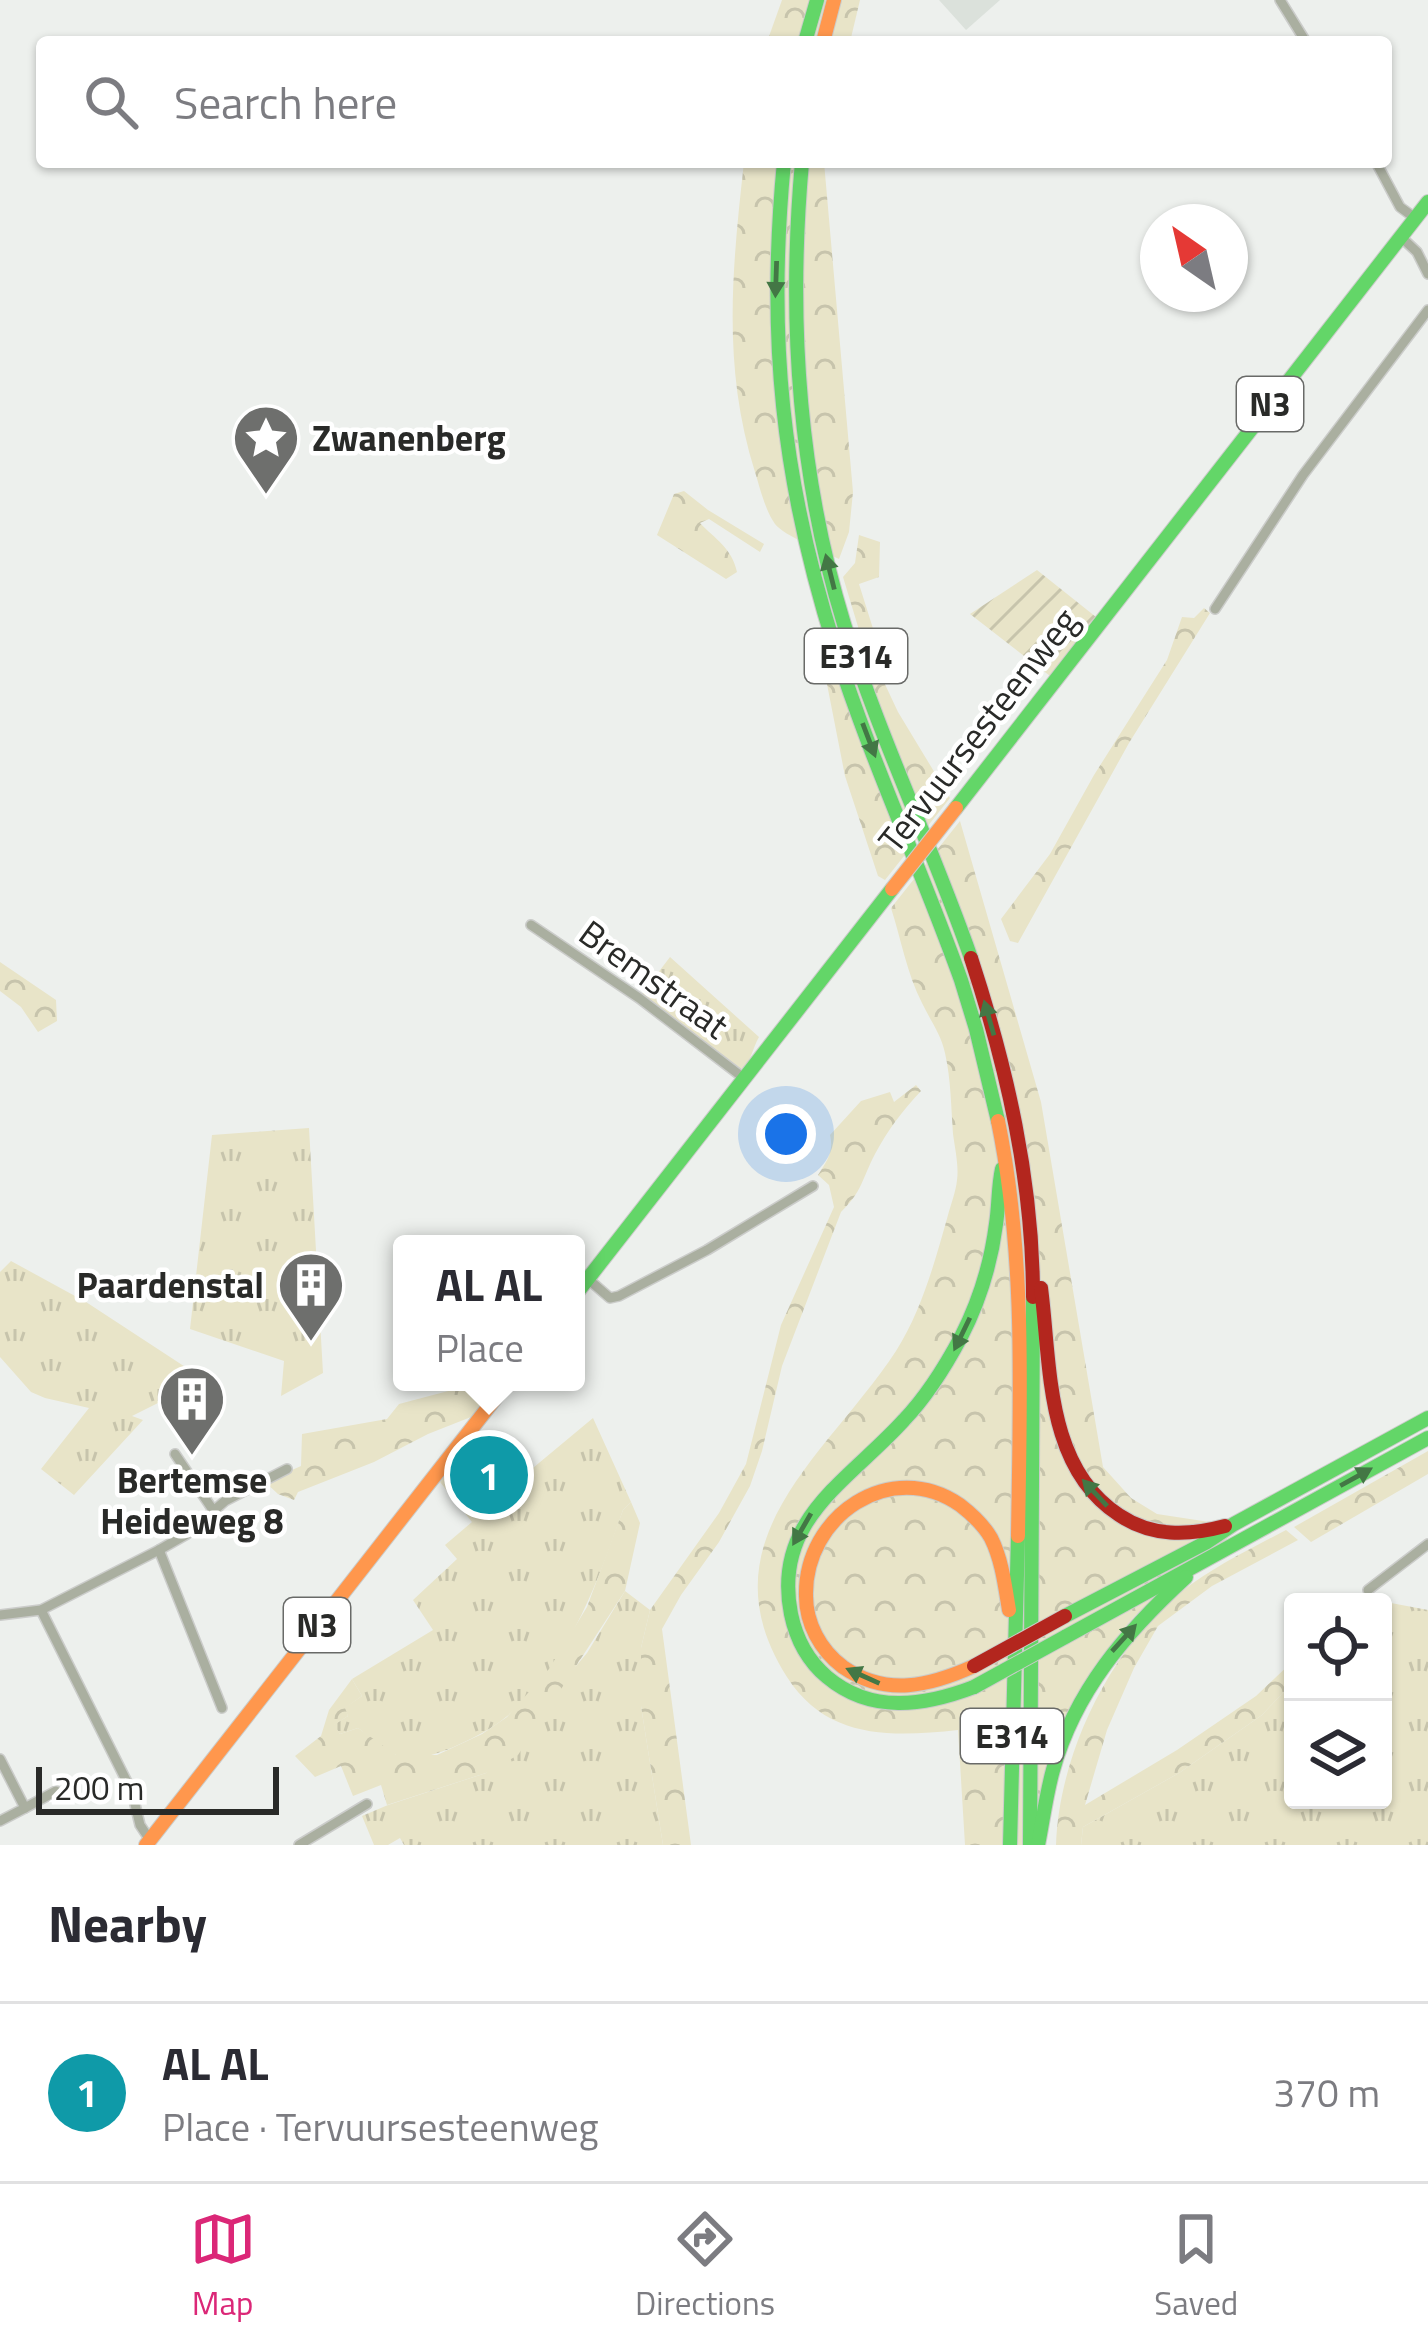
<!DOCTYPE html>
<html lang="en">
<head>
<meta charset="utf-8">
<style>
  :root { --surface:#fff; --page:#f2f2f3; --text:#2b2b33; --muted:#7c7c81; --line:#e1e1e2; --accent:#db2777 }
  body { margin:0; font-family:"Titillium Web",sans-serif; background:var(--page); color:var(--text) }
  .controls { position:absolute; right:36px; bottom:36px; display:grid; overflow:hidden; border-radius:12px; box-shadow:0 3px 9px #0004 }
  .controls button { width:108px; height:108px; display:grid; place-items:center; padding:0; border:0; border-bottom:3px solid var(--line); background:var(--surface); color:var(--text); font:60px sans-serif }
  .compass { position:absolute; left:1140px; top:204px; width:108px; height:108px; border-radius:50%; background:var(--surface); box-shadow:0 3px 9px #0004; rotate:326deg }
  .scale { position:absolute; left:36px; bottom:30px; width:243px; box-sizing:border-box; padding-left:12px; border:6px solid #292a28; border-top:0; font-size:33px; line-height:42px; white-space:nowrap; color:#292a28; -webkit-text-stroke:9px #fff; paint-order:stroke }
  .you { position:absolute; left:786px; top:1134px; width:42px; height:42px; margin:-30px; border:9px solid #fff; border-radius:50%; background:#1a73e8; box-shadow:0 0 0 18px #1a73e833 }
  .badge { display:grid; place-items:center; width:78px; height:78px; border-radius:50%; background:var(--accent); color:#fff; font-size:39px; font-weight:700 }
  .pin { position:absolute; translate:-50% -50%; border:6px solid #fff; box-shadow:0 3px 12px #0006 }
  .popup { position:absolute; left:393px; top:1235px; width:192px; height:156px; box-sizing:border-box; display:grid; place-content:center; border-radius:12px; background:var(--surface); filter:drop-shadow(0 3px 9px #0005); font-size:39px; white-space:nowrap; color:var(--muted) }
  .popup b { font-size:45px; color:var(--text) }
  .popup::after { content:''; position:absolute; left:50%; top:100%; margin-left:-24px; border:24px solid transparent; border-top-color:var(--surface) }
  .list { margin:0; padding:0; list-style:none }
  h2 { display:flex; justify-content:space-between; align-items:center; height:156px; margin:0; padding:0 48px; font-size:51px }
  h2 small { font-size:39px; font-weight:400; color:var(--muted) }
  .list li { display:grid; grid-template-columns:78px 1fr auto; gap:36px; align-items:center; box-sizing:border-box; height:180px; padding:0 48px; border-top:3px solid var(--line) }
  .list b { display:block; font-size:45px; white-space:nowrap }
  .list p { margin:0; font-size:39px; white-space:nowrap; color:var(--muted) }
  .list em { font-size:39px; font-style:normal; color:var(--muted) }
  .icon { flex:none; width:66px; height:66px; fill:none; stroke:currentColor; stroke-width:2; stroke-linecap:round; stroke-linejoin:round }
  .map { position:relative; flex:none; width:1428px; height:1845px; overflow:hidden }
  .search { position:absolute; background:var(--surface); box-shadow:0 3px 9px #0004; left:36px; right:36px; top:36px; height:132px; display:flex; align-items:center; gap:30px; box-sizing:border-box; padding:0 42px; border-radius:12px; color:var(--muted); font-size:45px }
  .sheet { height:336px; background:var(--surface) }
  nav { display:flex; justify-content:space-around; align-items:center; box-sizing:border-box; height:168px; border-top:3px solid var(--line); background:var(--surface); font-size:33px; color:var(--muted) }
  nav a { display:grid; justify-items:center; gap:6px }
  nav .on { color:var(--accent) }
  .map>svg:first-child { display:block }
  .built { fill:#dbe1db }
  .grass { fill:url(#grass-tufts) }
  .forest { fill:url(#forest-crowns) }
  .garden { fill:url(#garden-furrows) }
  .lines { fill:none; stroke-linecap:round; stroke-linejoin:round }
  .street-casing { stroke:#cbccca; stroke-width:12 }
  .fast-casing { stroke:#cbccca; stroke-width:16 }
  .slow-casing { stroke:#cbccca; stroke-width:16 }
  .jam-casing { stroke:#cbccca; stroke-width:16 }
  .street { stroke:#aaafa0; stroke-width:9 }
  .fast { stroke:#63d668; stroke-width:14 }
  .slow { stroke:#ff974d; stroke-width:14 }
  .jam { stroke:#b3261e; stroke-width:14 }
  .fast-bridge-casing { stroke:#cbccca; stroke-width:16; stroke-linecap:butt }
  .slow-bridge-casing { stroke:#cbccca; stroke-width:16; stroke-linecap:butt }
  .jam-bridge-casing { stroke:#cbccca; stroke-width:16; stroke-linecap:butt }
  .fast-bridge { stroke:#63d668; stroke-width:14 }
  .slow-bridge { stroke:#ff974d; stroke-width:14 }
  .jam-bridge { stroke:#b3261e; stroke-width:14 }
  .oneway { fill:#437745 }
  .labels { text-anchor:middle; stroke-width:9; stroke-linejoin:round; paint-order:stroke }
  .shield { fill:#fff; stroke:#696a68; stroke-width:3 }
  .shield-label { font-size:33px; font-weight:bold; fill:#292a28 }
  .poi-label { font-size:36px; font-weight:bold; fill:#292a28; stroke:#fff; text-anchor:start }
  .street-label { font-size:36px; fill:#292a28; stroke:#fff }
</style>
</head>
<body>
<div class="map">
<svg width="1428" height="1845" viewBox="0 0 1428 1845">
  <defs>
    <pattern id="grass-tufts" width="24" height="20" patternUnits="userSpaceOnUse" patternTransform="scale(3)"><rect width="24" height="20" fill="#e8e4c8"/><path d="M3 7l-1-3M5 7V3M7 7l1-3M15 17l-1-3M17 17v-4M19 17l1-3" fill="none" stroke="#c7c4ac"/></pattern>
    <pattern id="forest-crowns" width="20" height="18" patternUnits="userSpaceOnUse" patternTransform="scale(3)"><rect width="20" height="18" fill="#e8e4c8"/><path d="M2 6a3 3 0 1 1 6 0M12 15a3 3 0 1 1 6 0" fill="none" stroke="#c7c4ac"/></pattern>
    <pattern id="garden-furrows" width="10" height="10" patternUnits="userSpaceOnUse" patternTransform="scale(3)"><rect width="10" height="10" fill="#e8e4c8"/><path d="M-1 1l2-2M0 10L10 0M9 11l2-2" fill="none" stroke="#c7c4ac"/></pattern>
  </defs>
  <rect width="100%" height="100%" fill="#edf0ed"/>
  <path class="built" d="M939,0H1000L966,30Z"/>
  <g class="grass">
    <path d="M670,957L759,1037C752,1049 752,1061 741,1069L641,995Z"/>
    <path d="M309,1128L323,1373L281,1396L284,1361L190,1329L212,1135Z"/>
    <path d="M11,1261L86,1302L196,1374L198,1383L132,1416L143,1420L74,1495L41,1469L89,1408L45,1398L31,1392L0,1357V1272Z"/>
    <path d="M593,1418L631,1502L623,1510C598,1582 567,1667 506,1717C492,1729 475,1737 458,1745C441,1753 416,1762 396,1755C383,1750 369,1736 358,1728L340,1734L333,1725L348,1716L344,1708L362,1696L352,1679L433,1630L413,1600L457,1559L445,1545L472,1522L440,1482L456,1461L492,1502Z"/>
    <path d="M625,1591L650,1610L641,1648V1706L663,1845H404L400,1838L388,1845H374L362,1816L388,1805L486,1773L587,1653Z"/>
    <path d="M1370,1599L1428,1610V1845H1081L1083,1827L1179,1773L1262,1715L1293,1682V1800H1383V1602H1368Z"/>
  </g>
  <g class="forest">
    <path d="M782,0H860L850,42H767Z"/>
    <path d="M744,162H824L853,492L849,532L839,559C824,551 784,536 775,524C765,510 760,488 755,472C722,367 732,270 744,162Z"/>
    <path d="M684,491L708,510L764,544L760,552L709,519L700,523C715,539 732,548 737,572L726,579L657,535L674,494Z"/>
    <path d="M859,535L880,542L879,577L859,584L881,654L875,663L898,712L950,798L885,880L878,876L845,776L826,679L869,663L843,577L855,563Z"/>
    <path d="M1204,608L1210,613L1129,743L1018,943L1010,941L1001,919L1050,854L1094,775L1167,660L1182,617L1194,618Z"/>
    <path d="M960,821L1041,1102L1103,1467L1131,1498L1157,1514L1216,1523L1229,1542C1204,1560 1177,1577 1154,1598C1077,1664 1061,1752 1038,1845H965L958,1730C892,1737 827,1740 787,1677C700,1540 828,1455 896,1351C922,1310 935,1261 948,1215C951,1204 956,1191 957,1180C959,1166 955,1149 953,1134C951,1108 951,1079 945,1053C941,1034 930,1020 922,1003C907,974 901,939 891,908Z"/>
    <path d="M0,962L56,1000L57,1021L38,1032L21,1007L0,991Z"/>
    <path d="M916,1085L921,1091C902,1111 888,1130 875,1154C862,1179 862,1192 841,1212L782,1366L762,1451L750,1486L719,1542L681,1595L662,1629L691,1845H663L641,1706V1648L650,1610L719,1513L746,1464L781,1325L834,1207L829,1185L818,1175C827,1161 834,1152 830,1135L861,1101L890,1092L894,1102Z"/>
    <path d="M461,1382H498L471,1417L428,1434L374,1462L298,1492L294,1500L278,1494L265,1482L301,1466L302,1434L387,1419L399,1404L452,1390Z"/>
    <path d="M1428,1451V1474L1311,1542L1294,1527Z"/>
    <path d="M631,1502L640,1523L625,1591L518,1755L486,1773L387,1805L381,1785L353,1796L341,1766L315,1777L295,1756L321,1736L329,1710L352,1679L362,1696L345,1708L348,1716L334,1725L340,1734L358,1728L396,1755H437L482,1734L507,1717L549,1669L587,1607L623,1510Z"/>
    <path d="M1286,1530L1298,1540L1212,1586L1158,1626L1134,1668L1107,1730L1085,1805L1177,1750L1256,1696L1293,1661V1682L1262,1715L1179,1773L1083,1827L1081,1845H1056C1059,1754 1110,1649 1181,1592C1213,1567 1250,1549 1286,1530Z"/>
  </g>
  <path class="garden" d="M1037,570L1096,617L1050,676L970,614Z"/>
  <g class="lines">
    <g class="street-casing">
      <g id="street">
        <path d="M1280,0L1306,42"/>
        <path d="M1376,162L1400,207L1415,218"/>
        <path d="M1401,237L1417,252L1428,274"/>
        <path d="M1215,609L1303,475L1428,310"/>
        <path d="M531,925L639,998L745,1079"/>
        <path d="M588,1279L610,1298L619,1296L707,1250L813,1186"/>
        <path d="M175,1454L213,1510"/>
        <path d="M159,1550L222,1708"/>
        <path d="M1368,1590L1428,1544"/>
        <path d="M41,1610L132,1792L140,1825L150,1840"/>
        <path d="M0,1615L41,1610L159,1550L187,1534L225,1501L287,1469"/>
        <path d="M0,1759L25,1808L0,1821"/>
        <path d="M25,1808L56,1791"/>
        <path d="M299,1845L367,1804"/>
      </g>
    </g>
    <g class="fast-casing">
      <g id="fast">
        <path d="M805,42L817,0"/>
        <path d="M784,162C767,337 782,480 835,648C871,761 921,868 961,980L976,1029L998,1121"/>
        <path d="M802,162C788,318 798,474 844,624C880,738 932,846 971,958"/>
        <path d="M956,808L1428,202"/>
        <path d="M576,1294L892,889"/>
        <path d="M1065,1616L1207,1542L1234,1524L1428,1418"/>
        <path d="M1065,1637L1428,1438"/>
        <path d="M974,1687C924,1706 871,1714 827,1677C808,1661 796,1638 791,1614C772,1519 849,1481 904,1420C927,1396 945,1367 961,1337C979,1302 991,1263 996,1224C999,1205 998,1187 1002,1169"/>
        <path d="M1010,1845L1018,1536"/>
        <path d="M1030,1845L1033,1297"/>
        <path d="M1038,1845C1043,1820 1046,1795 1053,1770C1075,1691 1126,1632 1186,1577"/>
      </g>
    </g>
    <g class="slow-casing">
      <g id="slow">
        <path d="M823,42L834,0"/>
        <path d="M998,1121C1026,1257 1020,1398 1018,1536"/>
        <path d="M974,1666C930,1686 886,1697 843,1667C820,1650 806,1623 806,1596C804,1516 891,1457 960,1505C973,1515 983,1524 991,1538C1002,1560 1005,1586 1009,1610"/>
        <path d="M146,1845L508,1382"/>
      </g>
    </g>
    <g class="jam-casing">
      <g id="jam">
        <path d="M971,958C1007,1068 1033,1181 1033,1297"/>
        <path d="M1041,1288C1051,1365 1045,1467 1119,1515C1152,1537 1188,1536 1225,1526"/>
      </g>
    </g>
    <use href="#street" class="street"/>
    <use href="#fast" class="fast"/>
    <use href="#slow" class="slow"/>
    <use href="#jam" class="jam"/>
    <g class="fast-bridge-casing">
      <path id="fast-bridge" d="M974,1687L1065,1637"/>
    </g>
    <g class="slow-bridge-casing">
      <path id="slow-bridge" d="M892,889L956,808"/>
    </g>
    <g class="jam-bridge-casing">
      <path id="jam-bridge" d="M974,1666L1065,1616"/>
    </g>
    <use href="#fast-bridge" class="fast-bridge"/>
    <use href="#slow-bridge" class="slow-bridge"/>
    <use href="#jam-bridge" class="jam-bridge"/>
  </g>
  <defs><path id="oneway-solid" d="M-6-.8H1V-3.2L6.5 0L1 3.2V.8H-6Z" transform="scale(3)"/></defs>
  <g class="oneway">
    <use href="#oneway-solid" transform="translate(776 279) rotate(92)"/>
    <use href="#oneway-solid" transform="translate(830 572) rotate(-104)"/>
    <use href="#oneway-solid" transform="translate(869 740) rotate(69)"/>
    <use href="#oneway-solid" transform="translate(989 1018) rotate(-106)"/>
    <use href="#oneway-solid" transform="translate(962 1334) rotate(116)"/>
    <use href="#oneway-solid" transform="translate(1356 1477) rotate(-29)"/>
    <use href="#oneway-solid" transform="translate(1095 1493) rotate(-133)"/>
    <use href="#oneway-solid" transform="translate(802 1529) rotate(120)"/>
    <use href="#oneway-solid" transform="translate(1124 1638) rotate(-48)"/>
    <use href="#oneway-solid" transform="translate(863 1676) rotate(-156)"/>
  </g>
  <defs>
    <g id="sight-pin" transform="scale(3.45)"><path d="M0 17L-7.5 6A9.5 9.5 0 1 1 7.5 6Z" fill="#6e6f6d" stroke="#fff"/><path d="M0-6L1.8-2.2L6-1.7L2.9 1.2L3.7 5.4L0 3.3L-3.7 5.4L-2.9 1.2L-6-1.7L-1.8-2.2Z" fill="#fff"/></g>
    <g id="building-pin" transform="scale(3.45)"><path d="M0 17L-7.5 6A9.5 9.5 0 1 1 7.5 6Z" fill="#6e6f6d" stroke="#fff"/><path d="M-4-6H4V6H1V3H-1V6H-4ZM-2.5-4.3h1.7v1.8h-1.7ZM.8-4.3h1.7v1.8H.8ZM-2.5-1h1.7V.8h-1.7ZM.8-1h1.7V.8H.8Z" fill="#fff"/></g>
  </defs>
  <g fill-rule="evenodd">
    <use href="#sight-pin" x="266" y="438"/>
    <use href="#building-pin" x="311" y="1285"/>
    <use href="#building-pin" x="192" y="1399"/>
  </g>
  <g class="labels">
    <g class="shield">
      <rect x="1237" y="377" width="66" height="54" rx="9"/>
      <rect x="805" y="629" width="102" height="54" rx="9"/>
      <rect x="284" y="1598" width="66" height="54" rx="9"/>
      <rect x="961" y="1709" width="102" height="54" rx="9"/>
    </g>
    <g class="shield-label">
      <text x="1270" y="416">N3</text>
      <text x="856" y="668">E314</text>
      <text x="317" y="1637">N3</text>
      <text x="1012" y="1748">E314</text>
    </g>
    <g class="poi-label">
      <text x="312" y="451">Zwanenberg</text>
      <text x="264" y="1298" text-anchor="end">Paardenstal</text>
      <text x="192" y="1493" text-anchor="middle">Bertemse<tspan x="192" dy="41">Heideweg 8</tspan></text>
    </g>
    <g class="street-label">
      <text transform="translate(978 730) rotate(-52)" y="13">Tervuursesteenweg</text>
      <text transform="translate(654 979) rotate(36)" y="13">Bremstraat</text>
    </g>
  </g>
</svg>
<div class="controls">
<button><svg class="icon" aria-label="locate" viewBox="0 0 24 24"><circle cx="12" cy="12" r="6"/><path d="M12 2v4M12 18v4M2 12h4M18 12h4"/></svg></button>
<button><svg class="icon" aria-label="layers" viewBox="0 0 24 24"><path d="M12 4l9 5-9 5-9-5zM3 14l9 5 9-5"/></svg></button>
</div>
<svg class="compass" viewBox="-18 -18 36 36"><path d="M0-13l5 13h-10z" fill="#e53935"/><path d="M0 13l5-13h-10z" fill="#7c7c81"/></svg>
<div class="scale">200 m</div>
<div class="you"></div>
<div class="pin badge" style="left:489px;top:1475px;background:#0f9aa8">1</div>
<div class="popup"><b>AL AL</b>Place</div>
<div class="search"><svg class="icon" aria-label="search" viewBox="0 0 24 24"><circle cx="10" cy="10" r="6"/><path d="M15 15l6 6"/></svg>Search here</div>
</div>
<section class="sheet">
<h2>Nearby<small></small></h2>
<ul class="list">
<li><span class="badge" style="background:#0f9aa8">1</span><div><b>AL AL</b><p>Place · Tervuursesteenweg</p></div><em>370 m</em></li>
</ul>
</section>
<nav>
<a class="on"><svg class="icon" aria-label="map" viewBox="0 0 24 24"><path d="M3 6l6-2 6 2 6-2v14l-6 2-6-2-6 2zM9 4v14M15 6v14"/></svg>Map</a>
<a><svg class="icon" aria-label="directions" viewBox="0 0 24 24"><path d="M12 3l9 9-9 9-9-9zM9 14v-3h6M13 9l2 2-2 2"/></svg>Directions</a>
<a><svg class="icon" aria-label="saved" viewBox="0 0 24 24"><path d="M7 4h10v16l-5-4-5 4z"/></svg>Saved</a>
</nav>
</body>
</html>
